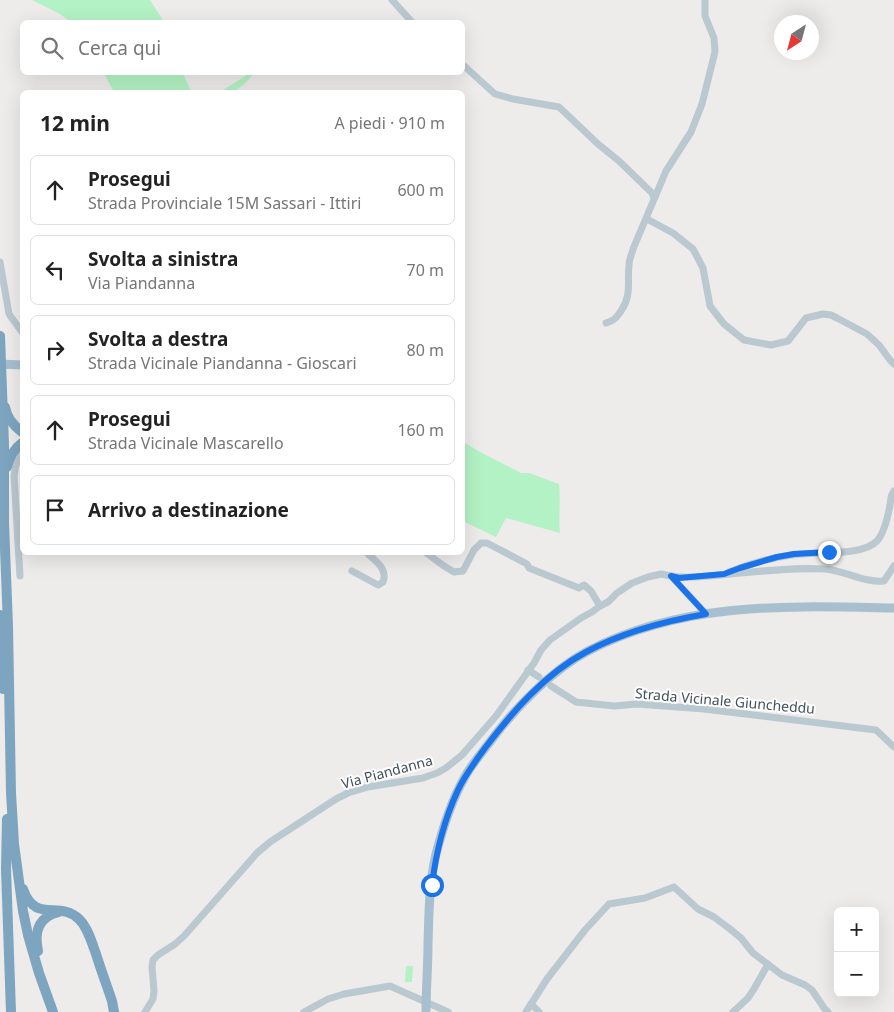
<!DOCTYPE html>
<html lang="it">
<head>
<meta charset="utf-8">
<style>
  :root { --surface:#fff; --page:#f2f2f2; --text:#222; --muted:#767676; --line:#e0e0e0 }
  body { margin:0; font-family:"Noto Sans",sans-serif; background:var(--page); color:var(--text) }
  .controls { position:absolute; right:15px; bottom:15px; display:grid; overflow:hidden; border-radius:8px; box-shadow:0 5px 20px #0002 }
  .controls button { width:45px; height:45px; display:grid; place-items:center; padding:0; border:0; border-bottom:1px solid var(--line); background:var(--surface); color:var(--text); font:25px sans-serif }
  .compass { position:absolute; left:774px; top:15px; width:45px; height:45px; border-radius:50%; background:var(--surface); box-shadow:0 5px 20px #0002; rotate:216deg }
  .stop { position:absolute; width:15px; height:15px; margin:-11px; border:4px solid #1a73e8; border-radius:50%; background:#fff }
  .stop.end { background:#1a73e8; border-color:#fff; box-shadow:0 1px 5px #0008 }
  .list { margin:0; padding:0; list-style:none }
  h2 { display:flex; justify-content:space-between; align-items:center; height:65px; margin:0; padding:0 20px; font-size:21px }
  h2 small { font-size:16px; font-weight:400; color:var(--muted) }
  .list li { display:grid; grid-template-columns:32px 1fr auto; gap:15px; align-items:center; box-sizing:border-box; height:70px; margin:0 10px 10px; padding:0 10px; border:1px solid var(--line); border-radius:8px }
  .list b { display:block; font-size:19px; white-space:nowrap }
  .list p { margin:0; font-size:16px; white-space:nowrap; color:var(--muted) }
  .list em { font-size:16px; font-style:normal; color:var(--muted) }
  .icon { flex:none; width:28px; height:28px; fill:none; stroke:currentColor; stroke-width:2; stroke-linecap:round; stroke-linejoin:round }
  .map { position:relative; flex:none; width:894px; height:1012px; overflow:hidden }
  .search { position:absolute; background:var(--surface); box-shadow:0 5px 20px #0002; left:20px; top:20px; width:445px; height:55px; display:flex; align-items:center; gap:12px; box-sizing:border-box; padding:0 18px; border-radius:8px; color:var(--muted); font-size:19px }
  .panel { position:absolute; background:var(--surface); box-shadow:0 5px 20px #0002; left:20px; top:90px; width:445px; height:465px; border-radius:8px }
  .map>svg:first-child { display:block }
  .green { fill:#b3f2c4 }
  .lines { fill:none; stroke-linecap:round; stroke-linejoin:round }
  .minor { stroke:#bac8d0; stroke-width:7 }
  .major { stroke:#a7bfce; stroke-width:9 }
  .highway { stroke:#7da5c0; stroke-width:10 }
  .route { stroke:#1a73e8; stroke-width:6 }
  .labels { text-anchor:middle; stroke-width:4; stroke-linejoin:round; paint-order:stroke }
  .street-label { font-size:14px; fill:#42515a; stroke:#fff }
</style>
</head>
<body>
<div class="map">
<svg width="894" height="1012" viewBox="0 0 894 1012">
  <rect width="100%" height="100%" fill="#eeebeb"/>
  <g class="green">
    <path d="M32,0H150L164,22H71L60,14Z"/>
    <path d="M104,73H183L189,87L193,92H114Z"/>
    <path d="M250,73H255L243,85L234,92H220Z"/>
    <path d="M462,441L480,452L521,473H529L559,484C561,501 558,517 560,533L506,518L496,537L463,521Z"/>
    <path d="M406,966H413L412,982H405Z"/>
  </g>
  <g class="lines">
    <g class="minor">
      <path d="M392,0L412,22"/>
      <path d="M462,64L495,94L513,99L559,107L598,144L619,161L652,193L654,198"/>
      <path d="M647,219L673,233L693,249L703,268L710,306L724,324L744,340L771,345L788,341L806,318L823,314L831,315L837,318L867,334L879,345L890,360L894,364"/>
      <path d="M0,262L9,314L22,332"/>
      <path d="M606,323C614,321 617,317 621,311C632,295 627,282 629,265C629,259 632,254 633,249L666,171L691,132L702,104L715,52L714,38L705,16V0"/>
      <path d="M425,552L444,566L454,572L463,571L474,550L481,543H487L527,564L529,568L579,588L584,585L591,591L600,606"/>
      <path d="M352,571L378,585L383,582C388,568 375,561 366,552"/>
      <path d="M729,572C749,564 770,558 791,555C813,551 862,557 877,541C884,533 888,516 890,505C891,500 890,496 894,491"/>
      <path d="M20,576L14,476L16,464L22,455"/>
      <path d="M672,576C687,579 705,576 721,575C754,572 791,567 824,569C844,570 864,583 884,581L894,566"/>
      <path d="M528,670L539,677"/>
      <path d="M551,686L576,702L614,706L637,704L704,709L876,730L894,747"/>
      <path d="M531,1004L539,1012"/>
      <path d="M145,1012L153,999L154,991L152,967L153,960L158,955L175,944L184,936L257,853L270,842L336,799L348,793L368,787L423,778L437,773L446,768L462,755L496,716L534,663L541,650L550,640L581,618L592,612L600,606L608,602L617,593L632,583L648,577L661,574L671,576L706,614"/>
      <path d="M304,1012L328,999L344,994L390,986L448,1012"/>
      <path d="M526,1012L547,979L585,930L609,904L645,898L674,887L698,909L714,917L730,929L741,938L753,953L782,975L805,985L812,990L824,1008L828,1012"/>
      <path d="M733,1012L748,998L754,989L768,964"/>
    </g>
    <g class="major">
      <path d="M0,364L22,365"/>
      <path d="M426,1012C426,989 428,967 428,944C429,911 429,875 439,843C446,818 455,792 469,770C477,758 487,746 496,734C519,704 554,669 588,651C684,601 789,606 894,608"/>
    </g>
    <g class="highway">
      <path d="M0,336L4,445V523L8,626L11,793L14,844L23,911L28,935L39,973L53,1012"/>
      <path d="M5,407C7,419 14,426 22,432"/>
      <path d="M7,467C9,458 14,449 22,443"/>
      <path d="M0,615L3,689"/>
      <path d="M7,819L6,869L11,1012"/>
      <path d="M23,889C35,924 59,900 79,919C88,928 92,943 96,954C101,970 107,986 112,1001L114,1012"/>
      <path d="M38,951C34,932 38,917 59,912"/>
    </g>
  </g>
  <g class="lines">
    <path class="route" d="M432,885C436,852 444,820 458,790C465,775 475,762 485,748C513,711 545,674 586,652C623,632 665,621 706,614L671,576L679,578L724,574L740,568L777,557L794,554L829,552"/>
  </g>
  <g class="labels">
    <g class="street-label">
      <text transform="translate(725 701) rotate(5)" y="5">Strada Vicinale Giuncheddu</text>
      <text transform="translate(387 772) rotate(-15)" y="5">Via Piandanna</text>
    </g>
  </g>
</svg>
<div class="controls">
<button>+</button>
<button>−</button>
</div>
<svg class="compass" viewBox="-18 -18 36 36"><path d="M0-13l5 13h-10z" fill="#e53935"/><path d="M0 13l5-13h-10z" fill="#767676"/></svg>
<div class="stop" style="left:432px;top:885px"></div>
<div class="stop end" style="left:829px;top:552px"></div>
<div class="search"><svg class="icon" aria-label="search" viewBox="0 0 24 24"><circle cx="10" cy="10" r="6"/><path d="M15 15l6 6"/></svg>Cerca qui</div>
<section class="panel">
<h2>12 min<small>A piedi · 910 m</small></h2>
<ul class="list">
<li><svg class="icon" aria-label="ahead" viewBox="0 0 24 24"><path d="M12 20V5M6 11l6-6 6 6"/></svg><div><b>Prosegui</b><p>Strada Provinciale 15M Sassari - Ittiri</p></div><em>600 m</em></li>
<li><svg class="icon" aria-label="left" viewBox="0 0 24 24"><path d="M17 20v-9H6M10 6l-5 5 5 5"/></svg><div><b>Svolta a sinistra</b><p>Via Piandanna</p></div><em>70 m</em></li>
<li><svg class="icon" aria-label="right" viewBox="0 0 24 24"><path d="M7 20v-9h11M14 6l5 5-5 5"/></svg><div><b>Svolta a destra</b><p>Strada Vicinale Piandanna - Gioscari</p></div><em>80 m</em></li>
<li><svg class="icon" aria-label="ahead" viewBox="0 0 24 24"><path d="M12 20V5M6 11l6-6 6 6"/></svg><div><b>Prosegui</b><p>Strada Vicinale Mascarello</p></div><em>160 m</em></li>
<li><svg class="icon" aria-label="arrive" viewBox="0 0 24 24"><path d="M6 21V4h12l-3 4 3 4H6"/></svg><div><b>Arrivo a destinazione</b></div></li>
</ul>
</section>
</div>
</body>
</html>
